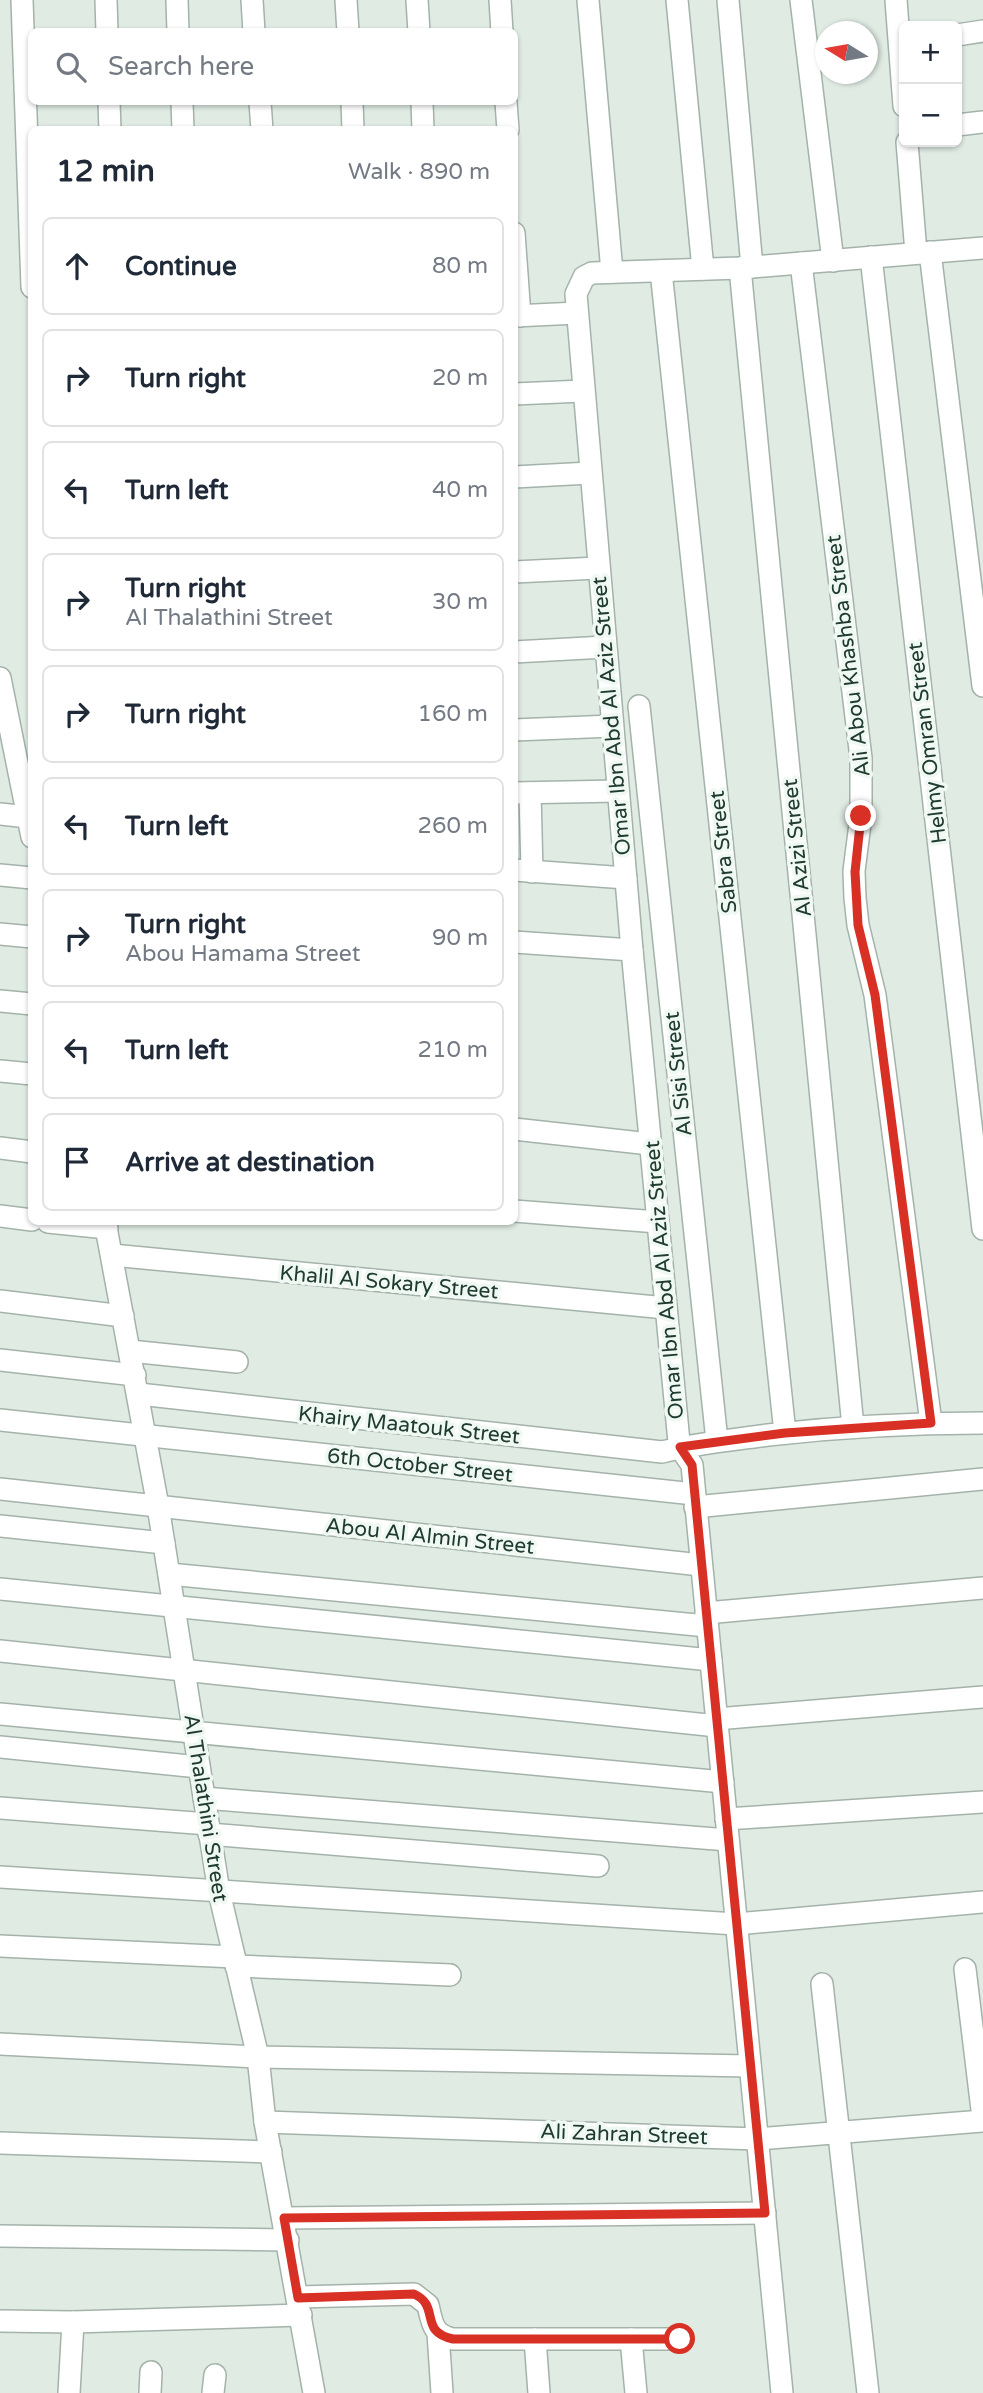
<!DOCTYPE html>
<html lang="en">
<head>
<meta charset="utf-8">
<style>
  :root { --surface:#fff; --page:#f6f6f7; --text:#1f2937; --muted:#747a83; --line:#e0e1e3 }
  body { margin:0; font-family:"Varela Round",sans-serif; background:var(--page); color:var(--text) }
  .controls { position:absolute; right:21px; top:21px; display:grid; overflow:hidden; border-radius:10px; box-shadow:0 2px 5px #0004 }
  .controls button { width:63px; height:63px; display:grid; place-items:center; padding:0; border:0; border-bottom:2px solid var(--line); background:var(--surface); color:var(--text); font:35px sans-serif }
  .compass { position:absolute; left:815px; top:21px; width:63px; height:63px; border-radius:50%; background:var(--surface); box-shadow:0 2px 5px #0004; rotate:281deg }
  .stop { position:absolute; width:21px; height:21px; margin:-16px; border:5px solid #d93025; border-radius:50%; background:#fff }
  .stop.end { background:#d93025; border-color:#fff; box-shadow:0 2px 7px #0008 }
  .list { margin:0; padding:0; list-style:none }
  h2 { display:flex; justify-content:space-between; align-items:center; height:91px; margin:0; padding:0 28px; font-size:30px }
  h2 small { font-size:23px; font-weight:400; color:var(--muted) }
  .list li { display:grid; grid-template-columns:46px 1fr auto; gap:21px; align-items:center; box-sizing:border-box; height:98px; margin:0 14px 14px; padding:0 14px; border:2px solid var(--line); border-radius:10px }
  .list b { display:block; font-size:26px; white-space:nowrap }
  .list p { margin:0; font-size:23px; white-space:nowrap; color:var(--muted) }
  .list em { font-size:23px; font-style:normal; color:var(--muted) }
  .icon { flex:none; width:38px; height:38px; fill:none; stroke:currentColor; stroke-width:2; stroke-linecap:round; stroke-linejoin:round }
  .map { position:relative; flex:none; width:983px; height:2393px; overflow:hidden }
  .search { position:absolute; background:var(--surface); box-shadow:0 2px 5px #0004; left:28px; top:28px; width:490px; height:77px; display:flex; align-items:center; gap:18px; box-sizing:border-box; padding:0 24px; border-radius:10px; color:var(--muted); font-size:26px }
  .panel { position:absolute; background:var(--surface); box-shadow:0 2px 5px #0004; left:28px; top:126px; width:490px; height:1099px; border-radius:10px }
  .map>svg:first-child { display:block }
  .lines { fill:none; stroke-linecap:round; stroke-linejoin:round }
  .minor-casing { stroke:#a3b3aa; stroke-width:24 }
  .minor { stroke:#fff; stroke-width:21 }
  .route { stroke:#d93025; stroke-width:9 }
  .labels { text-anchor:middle; stroke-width:7; stroke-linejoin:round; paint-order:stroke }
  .street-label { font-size:21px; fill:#203c30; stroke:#f0f8f3 }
</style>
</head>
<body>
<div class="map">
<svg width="983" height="2393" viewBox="0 0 983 2393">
  <rect width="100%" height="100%" fill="#e0ebe4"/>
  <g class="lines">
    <g class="minor-casing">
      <g id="minor">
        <path d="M22,0L32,287"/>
        <path d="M106,0L107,32"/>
        <path d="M177,0L178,32"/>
        <path d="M252,0L254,32"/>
        <path d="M346,0L348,32"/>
        <path d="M417,0L419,32"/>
        <path d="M500,0L502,32"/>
        <path d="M588,0L612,272"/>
        <path d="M677,0L703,269"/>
        <path d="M728,0L752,267"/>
        <path d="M801,0L833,261"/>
        <path d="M896,0L904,106"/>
        <path d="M957,35L983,31"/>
        <path d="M109,102L110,130"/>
        <path d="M182,102L183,130"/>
        <path d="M260,102L262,130"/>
        <path d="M352,102L353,130"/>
        <path d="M422,102L423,130"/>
        <path d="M506,102L508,130"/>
        <path d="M957,125L983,122"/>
        <path d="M907,142L916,253"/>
        <path d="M514,233L520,316"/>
        <path d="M930,252L983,686"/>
        <path d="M871,257L983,1229"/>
        <path d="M801,263L861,758V816L854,871L855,898L858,925L875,995L931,1423"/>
        <path d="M740,268L853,1427"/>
        <path d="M661,271L785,1433"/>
        <path d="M514,316L577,313"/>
        <path d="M514,394L583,391"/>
        <path d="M514,477L590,473"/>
        <path d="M514,572L598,568"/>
        <path d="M514,652L605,647"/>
        <path d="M0,678L32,837"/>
        <path d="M639,706L717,1441"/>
        <path d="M514,730L612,726"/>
        <path d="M514,793L618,791"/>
        <path d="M530,793L532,872"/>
        <path d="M0,814L28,817"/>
        <path d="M514,870L626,878"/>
        <path d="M0,875L32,878"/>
        <path d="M0,934L32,937"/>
        <path d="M514,942L632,950"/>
        <path d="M0,1001L32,1004"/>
        <path d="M0,1071L32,1074"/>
        <path d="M514,1129L650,1144"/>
        <path d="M0,1148L32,1152"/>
        <path d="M514,1211L658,1222"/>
        <path d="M0,1216L32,1220"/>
        <path d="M48,1222L107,1228"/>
        <path d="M105,1222L158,1506L219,1892L258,2057L265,2122L314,2393"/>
        <path d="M112,1255L666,1308"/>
        <path d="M0,1301L123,1316"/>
        <path d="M130,1351L237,1362"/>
        <path d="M0,1360L135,1375"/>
        <path d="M139,1394L662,1452C697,1443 732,1440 768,1435C839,1427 911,1423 983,1423"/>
        <path d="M0,1420L694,1494"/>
        <path d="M0,1489L701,1565"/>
        <path d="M695,1507L983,1479"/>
        <path d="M0,1526L164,1543"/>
        <path d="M169,1574L707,1626"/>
        <path d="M0,1589L711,1660"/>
        <path d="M706,1613L983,1588"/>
        <path d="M0,1651L717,1726"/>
        <path d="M0,1714L723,1782"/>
        <path d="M716,1719L983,1697"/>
        <path d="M0,1747L199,1767"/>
        <path d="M204,1798L728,1840"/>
        <path d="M0,1808L208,1824"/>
        <path d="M726,1819L983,1802"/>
        <path d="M209,1834L598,1866"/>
        <path d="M0,1877L736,1924L983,1902"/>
        <path d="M0,1946L234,1957"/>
        <path d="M236,1966L450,1975"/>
        <path d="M965,1969L983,2118"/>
        <path d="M822,1984L868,2393"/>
        <path d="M0,2044L258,2057L750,2066"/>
        <path d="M265,2122L757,2139L983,2121"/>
        <path d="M0,2143L271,2152"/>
        <path d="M284,2218L765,2213"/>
        <path d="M0,2236L288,2240"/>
        <path d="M298,2297L414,2294L428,2305C432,2323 433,2335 453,2339H680"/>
        <path d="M0,2321L73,2322L301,2315"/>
        <path d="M438,2333L442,2393"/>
        <path d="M535,2339L539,2393"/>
        <path d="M631,2339L636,2393"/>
        <path d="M69,2393L73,2322"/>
        <path d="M150,2393L151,2372"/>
        <path d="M213,2393L215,2375"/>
        <path d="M782,2393L692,1465L683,1452L679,1442L632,950L576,294L584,277L592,273L740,268L983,248"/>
      </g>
    </g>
    <use href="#minor" class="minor"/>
  </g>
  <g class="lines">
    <path class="route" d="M680,2339H453C418,2332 441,2306 414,2294L298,2298L284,2218L765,2213L692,1465L680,1447L785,1433L931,1423L875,995L858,925L855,872L861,816"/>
  </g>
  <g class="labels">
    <g class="street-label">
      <text transform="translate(848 656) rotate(-97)" y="7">Ali Abou Khashba Street</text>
      <text transform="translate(611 716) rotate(-95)" y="7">Omar Ibn Abd Al Aziz Street</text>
      <text transform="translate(927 743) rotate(-97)" y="7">Helmy Omran Street</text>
      <text transform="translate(797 848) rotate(-96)" y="7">Al Azizi Street</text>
      <text transform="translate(723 852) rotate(-96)" y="7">Sabra Street</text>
      <text transform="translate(678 1074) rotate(-96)" y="7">Al Sisi Street</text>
      <text transform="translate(664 1280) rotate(-95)" y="7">Omar Ibn Abd Al Aziz Street</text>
      <text transform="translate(389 1282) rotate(5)" y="7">Khalil Al Sokary Street</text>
      <text transform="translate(409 1425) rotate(6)" y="7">Khairy Maatouk Street</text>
      <text transform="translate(420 1465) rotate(6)" y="7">6th October Street</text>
      <text transform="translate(430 1536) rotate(6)" y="7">Abou Al Almin Street</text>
      <text transform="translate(206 1808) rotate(81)" y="7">Al Thalathini Street</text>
      <text transform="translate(624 2134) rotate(2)" y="7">Ali Zahran Street</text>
    </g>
  </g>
</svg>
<div class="controls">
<button>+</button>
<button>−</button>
</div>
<svg class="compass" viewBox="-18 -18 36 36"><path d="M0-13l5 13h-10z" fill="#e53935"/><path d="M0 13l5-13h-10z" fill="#747a83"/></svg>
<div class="stop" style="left:680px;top:2339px"></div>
<div class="stop end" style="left:861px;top:816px"></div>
<div class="search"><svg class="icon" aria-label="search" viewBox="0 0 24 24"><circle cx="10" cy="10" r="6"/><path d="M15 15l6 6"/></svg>Search here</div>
<section class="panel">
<h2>12 min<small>Walk · 890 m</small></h2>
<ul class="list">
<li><svg class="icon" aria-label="ahead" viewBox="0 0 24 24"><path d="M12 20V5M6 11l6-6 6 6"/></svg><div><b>Continue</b></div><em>80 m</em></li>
<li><svg class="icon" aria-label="right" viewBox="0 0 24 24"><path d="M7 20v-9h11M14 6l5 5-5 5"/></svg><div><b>Turn right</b></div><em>20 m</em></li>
<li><svg class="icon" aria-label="left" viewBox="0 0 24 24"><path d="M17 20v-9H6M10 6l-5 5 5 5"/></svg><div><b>Turn left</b></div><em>40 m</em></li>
<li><svg class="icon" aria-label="right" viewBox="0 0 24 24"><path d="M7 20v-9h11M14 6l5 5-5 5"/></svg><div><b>Turn right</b><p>Al Thalathini Street</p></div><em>30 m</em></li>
<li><svg class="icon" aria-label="right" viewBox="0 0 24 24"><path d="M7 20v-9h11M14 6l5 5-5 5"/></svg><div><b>Turn right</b></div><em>160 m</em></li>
<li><svg class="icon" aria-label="left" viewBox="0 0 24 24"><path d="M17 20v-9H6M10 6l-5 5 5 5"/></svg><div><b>Turn left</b></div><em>260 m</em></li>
<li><svg class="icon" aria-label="right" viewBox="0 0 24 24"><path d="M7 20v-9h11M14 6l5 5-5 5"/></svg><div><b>Turn right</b><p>Abou Hamama Street</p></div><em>90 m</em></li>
<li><svg class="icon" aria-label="left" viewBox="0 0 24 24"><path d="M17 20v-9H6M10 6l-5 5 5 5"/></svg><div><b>Turn left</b></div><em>210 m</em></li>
<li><svg class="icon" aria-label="arrive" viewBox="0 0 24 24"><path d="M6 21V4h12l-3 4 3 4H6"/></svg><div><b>Arrive at destination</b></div></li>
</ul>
</section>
</div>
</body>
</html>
